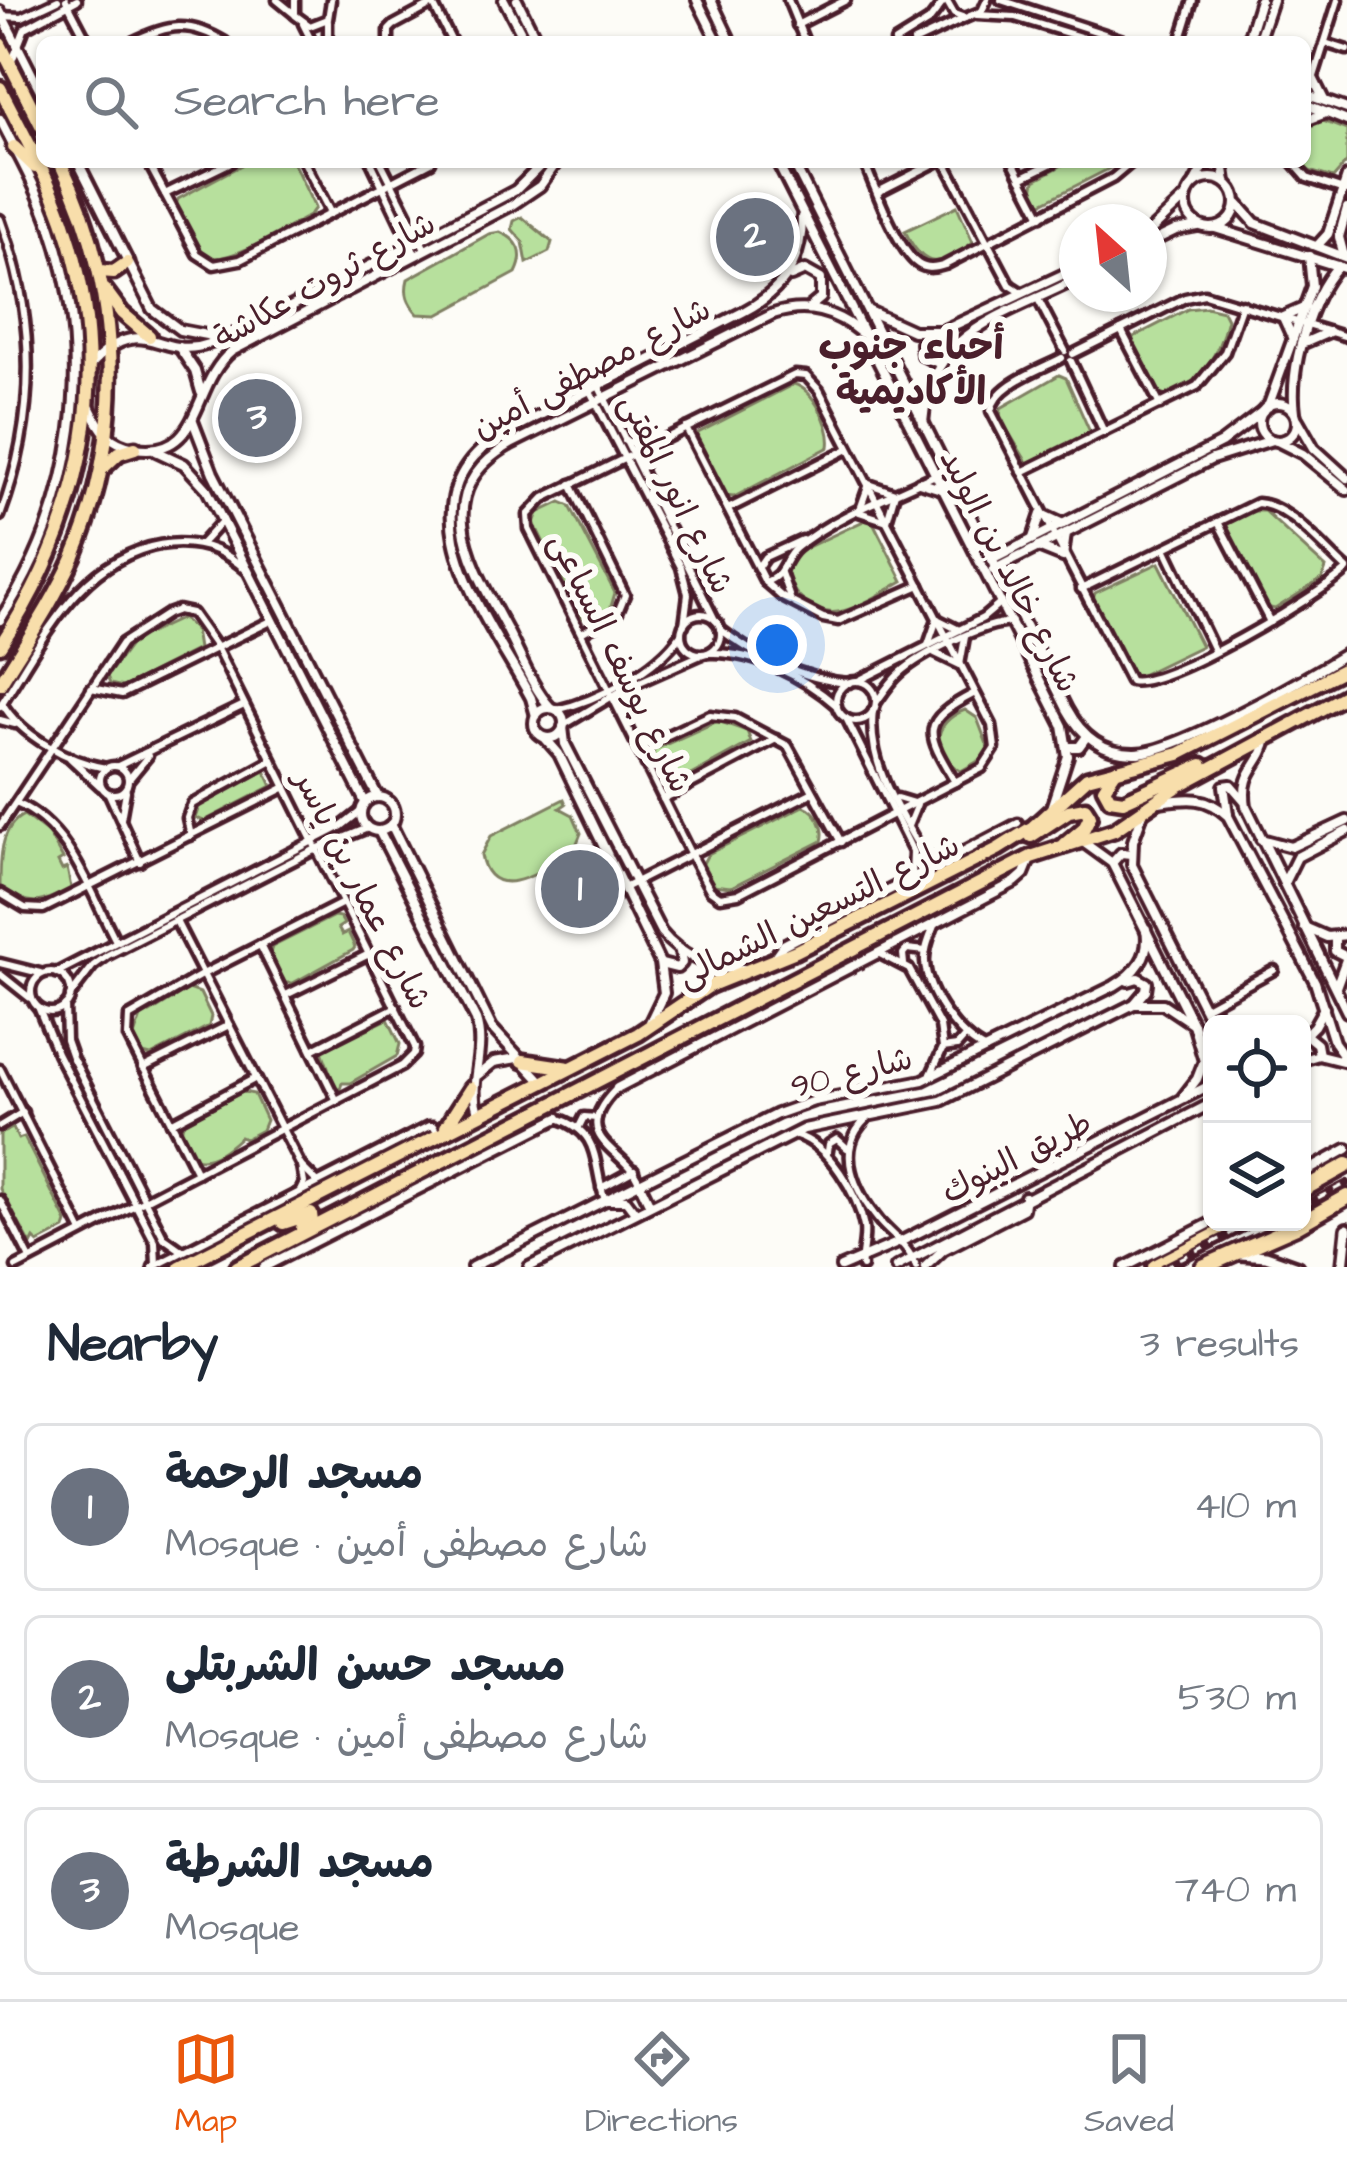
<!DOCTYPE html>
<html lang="en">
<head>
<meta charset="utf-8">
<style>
  :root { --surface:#fff; --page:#f6f6f7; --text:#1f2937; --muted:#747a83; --line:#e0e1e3; --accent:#ea580c }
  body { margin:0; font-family:"Architects Daughter","Playpen Sans Arabic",sans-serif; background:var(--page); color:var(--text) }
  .controls { position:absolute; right:36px; bottom:36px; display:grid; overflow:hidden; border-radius:18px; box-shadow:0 3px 9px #0004 }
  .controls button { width:108px; height:108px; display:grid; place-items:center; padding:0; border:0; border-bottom:3px solid var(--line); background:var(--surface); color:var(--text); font:60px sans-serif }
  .compass { position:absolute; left:1059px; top:204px; width:108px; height:108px; border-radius:50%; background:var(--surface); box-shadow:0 3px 9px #0004; rotate:333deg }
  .you { position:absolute; left:777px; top:645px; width:42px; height:42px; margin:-30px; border:9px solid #fff; border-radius:50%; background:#1a73e8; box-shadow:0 0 0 18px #1a73e833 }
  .badge { display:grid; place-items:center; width:78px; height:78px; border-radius:50%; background:var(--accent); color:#fff; font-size:39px; font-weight:700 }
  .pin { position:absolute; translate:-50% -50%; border:6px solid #fff; box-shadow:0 3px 12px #0006 }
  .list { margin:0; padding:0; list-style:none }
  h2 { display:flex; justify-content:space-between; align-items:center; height:156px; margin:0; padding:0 48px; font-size:51px }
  h2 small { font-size:39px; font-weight:400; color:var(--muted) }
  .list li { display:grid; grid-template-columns:78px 1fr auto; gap:36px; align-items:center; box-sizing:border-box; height:168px; margin:0 24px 24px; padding:0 24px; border:3px solid var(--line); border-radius:18px }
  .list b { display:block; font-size:45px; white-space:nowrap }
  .list p { margin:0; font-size:39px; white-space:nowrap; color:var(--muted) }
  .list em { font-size:39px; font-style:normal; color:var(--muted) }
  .icon { flex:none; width:66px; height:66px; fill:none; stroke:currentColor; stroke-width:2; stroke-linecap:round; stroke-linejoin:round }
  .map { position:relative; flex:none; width:1347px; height:1267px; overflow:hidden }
  .search { position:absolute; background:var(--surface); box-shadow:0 3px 9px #0004; left:36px; right:36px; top:36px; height:132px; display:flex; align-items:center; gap:30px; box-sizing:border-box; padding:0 42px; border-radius:18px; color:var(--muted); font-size:45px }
  .sheet { height:732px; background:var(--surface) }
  nav { display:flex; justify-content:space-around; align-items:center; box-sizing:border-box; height:168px; border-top:3px solid var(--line); background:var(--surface); font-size:33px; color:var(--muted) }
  nav a { display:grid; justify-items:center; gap:6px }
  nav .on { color:var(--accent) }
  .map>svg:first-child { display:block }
  .green { fill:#b7e09d; stroke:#808064; stroke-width:3 }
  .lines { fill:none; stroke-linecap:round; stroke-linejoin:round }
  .minor-casing { stroke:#4a1f2b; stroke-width:15 }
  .tertiary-casing { stroke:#4a1f2b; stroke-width:16 }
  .secondary-casing { stroke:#4a1f2b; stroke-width:18 }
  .primary-casing { stroke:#4a1f2b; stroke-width:21 }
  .trunk-casing { stroke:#4a1f2b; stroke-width:22 }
  .minor { stroke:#fdfcf7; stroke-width:6 }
  .tertiary { stroke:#fdfcf7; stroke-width:8 }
  .secondary { stroke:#fdfcf7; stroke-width:9 }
  .primary { stroke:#f8deab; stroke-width:12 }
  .trunk { stroke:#f8deab; stroke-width:14 }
  .rail-casing { stroke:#4a1f2b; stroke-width:8 }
  .rail { stroke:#fdfcf7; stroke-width:3; stroke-dasharray:9; stroke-linecap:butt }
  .labels { text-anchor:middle; stroke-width:12; stroke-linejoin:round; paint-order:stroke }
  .street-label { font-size:33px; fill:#4a1f2b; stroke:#fdfcf7 }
  .quarter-label { font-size:39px; font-weight:bold; fill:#4a1f2b; stroke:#fdfcf7 }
</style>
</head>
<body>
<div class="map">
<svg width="1347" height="1267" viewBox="0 0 1347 1267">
  <rect width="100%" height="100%" fill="#fdfcf7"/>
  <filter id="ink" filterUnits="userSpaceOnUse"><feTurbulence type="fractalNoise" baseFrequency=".00833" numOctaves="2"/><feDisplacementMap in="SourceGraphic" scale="24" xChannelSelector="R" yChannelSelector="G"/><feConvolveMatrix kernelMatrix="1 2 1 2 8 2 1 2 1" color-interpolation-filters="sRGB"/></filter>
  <g filter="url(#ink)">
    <g class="green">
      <path d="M1318,119L1347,130V162L1333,178L1306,170L1301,162H1305V128Z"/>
      <path d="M247,162H293L315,208L309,216C289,227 222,269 204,255C191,246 183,219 176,205L178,199Z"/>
      <path d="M1068,162H1122L1040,204L1033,191L1035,180Z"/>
      <path d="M957,206L973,242C940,269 923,270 905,231Z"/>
      <path d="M522,217L552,242L549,252L527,263L523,242L512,229L514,221Z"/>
      <path d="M500,232C519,240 526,253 516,273L438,315L418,314C408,303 404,294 408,279L489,234Z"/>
      <path d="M1206,307L1223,311L1227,319C1219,356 1198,390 1159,396L1130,339L1188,309Z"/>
      <path d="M1059,375L1066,378L1090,432L1028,464L1000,418L1001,408Z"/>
      <path d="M794,384C814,390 832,427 829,447L734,497L725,496L697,441L698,433Z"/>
      <path d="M561,502L570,506L615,593L610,610L591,623L580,616L534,523L538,513Z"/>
      <path d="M1252,511H1264L1326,568L1322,579L1275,609L1265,607L1225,530L1227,524Z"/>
      <path d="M868,519L873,522L903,581C885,591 863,606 843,611C812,620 776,585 791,555Z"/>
      <path d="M1159,563L1201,646L1135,678L1092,601L1095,593Z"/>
      <path d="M182,618L195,630L198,649L123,687L110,684L107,676L133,641Z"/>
      <path d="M965,710L977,718L988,747L985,757L961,771C929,754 932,722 965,710Z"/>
      <path d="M718,721L747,731L751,742L678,782L664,781L652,760L654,750Z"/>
      <path d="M265,771L272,786L204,821L195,818L200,804Z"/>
      <path d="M564,799L566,804L560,808L573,815L581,833L573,853C545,869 491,908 481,855L491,836Z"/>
      <path d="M804,806C817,811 826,828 822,841L731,887L713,885L702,865L708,854Z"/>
      <path d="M24,815L48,833L63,859L58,862L62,870L67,868L71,888C38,905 32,908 0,887C0,860 0,826 24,815Z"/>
      <path d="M334,916L340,917L344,924L338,928L342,935L348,932L355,947L353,950L293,983H284L269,956L272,947Z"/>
      <path d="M189,989L200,993L211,1016L209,1026L151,1056L143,1054L134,1036L142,1014L148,1010L150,1013Z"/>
      <path d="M388,1019L400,1044L397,1056L350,1083H342L340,1089L335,1086L322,1051Z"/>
      <path d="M243,1092L254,1094L266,1120L262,1130L245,1139L240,1137C230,1146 212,1163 195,1158L181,1132L183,1123Z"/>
      <path d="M13,1128L18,1139L24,1137L67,1222L65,1229L38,1243L34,1239L31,1245L0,1189V1134Z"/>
    </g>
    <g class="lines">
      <g class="minor-casing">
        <g id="minor">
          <path d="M66,0L88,42"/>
          <path d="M277,0L293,13"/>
          <path d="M295,0V15L310,26L328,19L331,0"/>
          <path d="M431,0L452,42"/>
          <path d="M788,0L805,42"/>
          <path d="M946,0L954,14L965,18L982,11L987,0"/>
          <path d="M1001,0L1129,42"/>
          <path d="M977,15L1015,17L1097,42"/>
          <path d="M0,16L22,17L58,0"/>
          <path d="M328,22V42"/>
          <path d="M303,24L312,42"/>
          <path d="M797,25L846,0"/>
          <path d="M132,42C169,24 189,20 225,42"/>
          <path d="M389,42V30L394,25L433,4"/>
          <path d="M895,42L929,21L945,0"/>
          <path d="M914,42L965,18"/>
          <path d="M1180,42L1193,0"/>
          <path d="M1325,43L1347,50"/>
          <path d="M12,61L25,28L77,0"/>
          <path d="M1305,105L1338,0"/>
          <path d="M148,162L197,254L214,265L240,260L431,162"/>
          <path d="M304,162L330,212"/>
          <path d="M371,162L415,254"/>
          <path d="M381,162L425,249"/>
          <path d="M864,162C874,185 898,251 918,264C927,270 936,268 945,265L1113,178L1132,162"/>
          <path d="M945,162L1010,285L1021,292"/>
          <path d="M1013,162L1041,216"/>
          <path d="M1293,162L1307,178L1347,191"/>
          <path d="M1021,178L1054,162"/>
          <path d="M878,192L937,162"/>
          <path d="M165,194L231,162"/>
          <path d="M0,219C37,317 37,418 0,516"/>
          <path d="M1038,299L1065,351"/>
          <path d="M1121,330L1160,405"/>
          <path d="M1073,354L1185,298L1204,294L1347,337"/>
          <path d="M1062,358C1040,370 995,384 991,411L1130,681C1165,689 1317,597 1347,570"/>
          <path d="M1071,361L1104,432"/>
          <path d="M795,375L806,376L819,390L992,725L995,748L982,768L738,894L720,897L710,890L691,855L529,529L528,515L544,498Z"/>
          <path d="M599,387L715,620"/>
          <path d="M590,391L681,567L688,594L684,625"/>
          <path d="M686,428L765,582L782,597L823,618L838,621L920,585"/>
          <path d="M625,441L651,446L641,469"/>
          <path d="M1022,472L1197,386L1225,352L1242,304"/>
          <path d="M571,484L625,595L618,612L583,632"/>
          <path d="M869,484L895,493L887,521L859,512Z"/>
          <path d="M728,509L848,449"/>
          <path d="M1218,522L1270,622"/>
          <path d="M202,543L223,520"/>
          <path d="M1165,548L1214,650"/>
          <path d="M758,567L765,557L802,540"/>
          <path d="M781,573L790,598"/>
          <path d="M765,582C785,576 782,560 796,548C832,517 893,495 935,475"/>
          <path d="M1081,589L1257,503C1290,505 1323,548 1347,569"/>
          <circle cx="701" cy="634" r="20"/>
          <path d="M720,629C754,656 805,680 849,683"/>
          <path d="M928,645L937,619L959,630"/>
          <path d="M709,653C754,651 804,677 837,706"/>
          <path d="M935,653L960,665L965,637"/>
          <path d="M858,681L983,618L1002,602"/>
          <circle cx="856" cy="701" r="20"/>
          <path d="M91,688L122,694L273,620"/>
          <path d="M2,703C20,735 69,762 106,768"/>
          <path d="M876,703C883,693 890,682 900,673C921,654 983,623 1012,622"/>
          <path d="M0,706C25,668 48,623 80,590C125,543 195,523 246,570"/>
          <path d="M556,710C597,701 658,669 681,634"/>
          <path d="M873,710C867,760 895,806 920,848L928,856L944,861"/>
          <path d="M846,718L913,852L912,878"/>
          <path d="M0,720L15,724"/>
          <path d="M564,725L626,688L703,654"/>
          <path d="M638,749L710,715L735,718L788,746L841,842"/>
          <path d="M70,758L100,786"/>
          <circle cx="114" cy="780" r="14"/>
          <path d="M118,766L244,705"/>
          <path d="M130,778L148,756"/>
          <path d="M955,782C925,732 919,722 975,693"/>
          <path d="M109,794L140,862"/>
          <path d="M897,798L917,804L908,826"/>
          <path d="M663,799L776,739"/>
          <path d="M16,803C70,826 90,892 116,941"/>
          <path d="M121,819L126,791"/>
          <path d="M0,826L122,643L167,614L178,610L192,613L216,647L415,1047L414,1054L402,1066L16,1267"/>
          <path d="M191,836L187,818L192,804L272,760"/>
          <path d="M974,846L1018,823"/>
          <path d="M624,888L813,792"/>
          <path d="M0,893L25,908L43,909L286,787"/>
          <path d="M176,921L301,1166L316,1181"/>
          <path d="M935,923C931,935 924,948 925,962C927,994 958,1037 986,1050"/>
          <path d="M260,945L337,1101"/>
          <path d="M878,953L909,969L940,1026L943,1048L931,1074"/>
          <path d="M0,963L40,973"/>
          <path d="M904,964L903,954L907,949L926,951"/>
          <circle cx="51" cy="992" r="20"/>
          <path d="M56,973L342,826L361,811"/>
          <path d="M0,974L30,998"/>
          <path d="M286,995L369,954"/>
          <path d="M70,996L93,966L108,955L316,849L368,828"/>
          <path d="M65,1006L66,1040L72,1057L164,1238L181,1250"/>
          <path d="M1204,1008L1274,970"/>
          <path d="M39,1009L57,1053L155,1242L156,1265"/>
          <path d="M943,1048L957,1046L965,1037"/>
          <path d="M312,1050L396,1007"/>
          <path d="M143,1068L229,1025"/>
          <path d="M0,1069L82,1232"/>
          <path d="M616,1089C566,1139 625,1148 639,1182"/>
          <path d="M557,1118C603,1133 592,1164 605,1200"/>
          <path d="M866,1119C834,1150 855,1192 880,1222C894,1238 909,1246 916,1267"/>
          <path d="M171,1123L256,1078"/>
          <path d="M0,1126L23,1112"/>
          <path d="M579,1127L584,1117L597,1118"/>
          <path d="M796,1135C829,1145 858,1194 864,1227C866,1241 860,1254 862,1267"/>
          <path d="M828,1151L829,1144L837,1139L847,1148"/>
          <path d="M197,1173L128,1037L129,1017L203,974L343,903"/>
          <path d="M601,1188L634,1170"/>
          <path d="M300,1191L304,1183L301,1166"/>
          <path d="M0,1200L30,1259"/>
          <path d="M153,1267L429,1126H433L438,1134"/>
        </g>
      </g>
      <g class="tertiary-casing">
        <g id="tertiary">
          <path d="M504,0L526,42"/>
          <path d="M517,0L538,42"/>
          <path d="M697,0L718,42"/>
          <path d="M711,0L731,42"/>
          <path d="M0,11L42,94"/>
          <path d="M1247,42L1260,0"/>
          <path d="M1258,42L1272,0"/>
          <path d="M1305,85L1313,78L1324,100"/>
          <path d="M1305,94L1347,109"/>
          <path d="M1305,104L1347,121"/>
          <path d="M0,119C18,155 38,190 51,228C96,360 76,504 0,620"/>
          <path d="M1305,121L1326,113"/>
          <path d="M78,162L152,309L180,330L217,337"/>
          <path d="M777,162L1063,726L1068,756L1051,808"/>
          <path d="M793,162L1067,709C1081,735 1103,753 1134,753C1174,754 1308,677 1347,653"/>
          <path d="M1223,162L1226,182"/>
          <circle cx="1211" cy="203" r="25"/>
          <path d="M1195,182L1206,162"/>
          <path d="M1238,204L1255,223L1347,258"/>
          <path d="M1215,228L1347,269"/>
          <path d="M1149,232L1184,199"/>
          <path d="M1149,243L1176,230L1198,226"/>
          <path d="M1317,246L1328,234L1347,177"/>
          <path d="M1344,256L1339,237L1347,208"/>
          <path d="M791,276L805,270L821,279V298L810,307"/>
          <path d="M869,311L913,331H942L1077,268"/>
          <path d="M926,334L921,343L922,355L938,363"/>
          <path d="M1293,339L1283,317L1306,307"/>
          <path d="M1304,343L1329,332"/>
          <path d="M179,347L195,371L201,392"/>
          <path d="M90,366C143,308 160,362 208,344C252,329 293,305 334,284C395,253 456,222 516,190L544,162"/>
          <circle cx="1278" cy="422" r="19"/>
          <path d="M89,406C100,429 108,443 135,448C203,459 191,384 232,351L512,205L540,186L557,162"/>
          <path d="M1268,407L1312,286L1309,256"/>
          <path d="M1295,412C1289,369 1309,299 1338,266"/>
          <path d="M1298,420L1314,448L1347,478"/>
          <path d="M193,421L213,473L378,797"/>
          <path d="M923,423C930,329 1003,317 1077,279"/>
          <path d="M1277,441L1303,454L1347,490"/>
          <path d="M156,451L184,464L206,488L365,802"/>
          <path d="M919,482L941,489"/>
          <path d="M1033,538L1041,514L1063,524"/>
          <path d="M1038,547L1063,557L1066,533"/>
          <path d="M992,560L1221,443L1263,411"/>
          <path d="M993,570L1212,459L1272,440"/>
          <path d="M551,708C531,686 520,654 506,628C472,564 426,492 511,444L773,314C807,303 835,311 861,333"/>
          <circle cx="549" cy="723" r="15"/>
          <path d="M536,716L531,698C489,620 392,499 503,434L743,312C783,291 802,263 802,217"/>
          <path d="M563,727L565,744L661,932C682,958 710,967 743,969"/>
          <path d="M545,738L559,754L660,963L664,993L650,1022"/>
          <path d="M1267,738C1262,767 1240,769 1246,806L1347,1012"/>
          <path d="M1069,747H1079L1087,736"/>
          <circle cx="378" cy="814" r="17"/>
          <path d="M1159,802C1188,798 1206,795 1228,816L1315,982L1334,1042L1347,1060"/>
          <path d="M1143,813L1133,841L1132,865L1212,1024"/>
          <path d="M1228,814L1224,786L1231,785L1244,800"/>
          <path d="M391,824L492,1028L542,1082"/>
          <path d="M379,831L476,1020C487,1054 466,1082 479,1115"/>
          <path d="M1261,839L1291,847L1347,821"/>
          <path d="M1083,842L1112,863L1193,1024L1204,1061L1197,1079L1183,1097"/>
          <path d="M1112,863L1121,853L1131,854"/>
          <path d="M1284,883L1297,857L1347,831"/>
          <path d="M1304,927L1327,937L1347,935"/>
          <path d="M1335,938V951L1347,957"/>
          <path d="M773,959L783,945L974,846"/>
          <path d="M661,964L677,968L682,963L680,952"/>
          <path d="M1128,981L1138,978L1147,983L1146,990L1135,1003"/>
          <path d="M1336,987L1347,957"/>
          <path d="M1306,1035L1317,1044L1319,1055"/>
          <path d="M1302,1038L1314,1026L1324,1008"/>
          <path d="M1302,1060L1319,1055L1347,1062"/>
          <path d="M478,1075L494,1062L517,1058"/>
          <path d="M617,1088L1015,882L1024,874L1031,857"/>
          <path d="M1302,1174L1347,1149"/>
          <path d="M639,1182L650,1205"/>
          <path d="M605,1200H626L635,1212"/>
          <path d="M264,1267L558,1118"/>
          <path d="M472,1267L777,1114L814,1101L923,1080L1114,986C1136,973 1151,956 1146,929"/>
          <path d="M529,1267L804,1129L941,1101L1134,1004H1163L1193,1024"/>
          <path d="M841,1267L902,1241L1212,1084"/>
          <path d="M896,1267L1212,1103"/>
          <path d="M925,1267L943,1250L1023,1209L1025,1197"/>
          <path d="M1125,1267L1213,1222"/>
        </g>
      </g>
      <g class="secondary-casing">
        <g id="secondary">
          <path d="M1241,1254L1266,1256L1297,1267"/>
          <path d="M1343,1267L1347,1229"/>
        </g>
      </g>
      <g class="primary-casing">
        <g id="primary">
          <path d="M0,44L42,127"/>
          <path d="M0,88C22,132 47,175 63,220C115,368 85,518 0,646"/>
          <path d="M14,147L35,167"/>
          <path d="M99,271L114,272L127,263"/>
          <path d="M105,290L122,313L149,336"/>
          <path d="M101,470L119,453L135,448"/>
          <path d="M0,684C26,642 54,601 74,556C127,431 120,283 60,162"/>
          <path d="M1116,770L1104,788L1110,799L1123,801L1202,765"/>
          <path d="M1031,836L1069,811L1085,808L1090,816L1084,828L1065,844"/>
          <path d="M523,1061L569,1068"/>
          <path d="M446,1127L471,1088"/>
          <path d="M283,1223L311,1214L312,1222L302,1228"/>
          <path d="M180,1267L638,1034L709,986L796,951L998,849L1033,827L1087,778L1179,754L1347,668"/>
          <path d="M237,1267L1031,857L1114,830L1178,786L1347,695"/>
        </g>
      </g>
      <g class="trunk-casing">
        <g id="trunk">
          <path d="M1302,1190L1347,1165"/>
          <path d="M1155,1267L1242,1222"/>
          <path d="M1203,1267L1296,1226L1347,1197"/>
        </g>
      </g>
      <use href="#minor" class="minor"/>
      <use href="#tertiary" class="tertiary"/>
      <use href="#secondary" class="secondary"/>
      <use href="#primary" class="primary"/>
      <use href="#trunk" class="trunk"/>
      <g class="rail-casing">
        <g id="rail">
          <path d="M1302,1206L1347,1183"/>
          <path d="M1164,1267L1254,1222"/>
        </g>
      </g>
      <use href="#rail" class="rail"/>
    </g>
  </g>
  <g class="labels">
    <g class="street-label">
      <text transform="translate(324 279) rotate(-29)" y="12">شارع ثروت عكاشة</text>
      <text transform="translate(591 367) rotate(-28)" y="12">شارع مصطفى أمين</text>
      <text transform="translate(678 493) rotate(64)" y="12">شارع انور المفتى</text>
      <text transform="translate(1011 570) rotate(63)" y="12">شارع خالد بن الوليد</text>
      <text transform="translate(622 662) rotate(64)" y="12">شارع يوسف السباعى</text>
      <text transform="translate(364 889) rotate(63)" y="12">شارع عمار بن ياسر</text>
      <text transform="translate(818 909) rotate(-26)" y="12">شارع التسعين الشمالى</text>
      <text transform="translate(851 1071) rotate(-14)" y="12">شارع 90</text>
      <text transform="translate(1016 1156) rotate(-27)" y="12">طريق البنوك</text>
    </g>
    <g class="quarter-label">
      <text x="911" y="359">أحياء جنوب<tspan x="911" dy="45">الأكاديمية</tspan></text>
    </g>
  </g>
</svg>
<div class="controls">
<button><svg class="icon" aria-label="locate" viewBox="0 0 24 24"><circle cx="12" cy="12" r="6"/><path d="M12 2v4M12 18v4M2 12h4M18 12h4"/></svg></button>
<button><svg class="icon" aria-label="layers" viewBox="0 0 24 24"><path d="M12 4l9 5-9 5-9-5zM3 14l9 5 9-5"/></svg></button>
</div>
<svg class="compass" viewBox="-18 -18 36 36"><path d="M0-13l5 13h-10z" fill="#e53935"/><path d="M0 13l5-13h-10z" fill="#747a83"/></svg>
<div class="you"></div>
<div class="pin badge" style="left:580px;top:889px;background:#6b7280">1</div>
<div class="pin badge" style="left:755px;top:237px;background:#6b7280">2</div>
<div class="pin badge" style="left:257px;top:418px;background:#6b7280">3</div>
<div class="search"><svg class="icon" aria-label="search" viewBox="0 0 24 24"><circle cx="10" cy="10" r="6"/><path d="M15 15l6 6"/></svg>Search here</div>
</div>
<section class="sheet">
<h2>Nearby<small>3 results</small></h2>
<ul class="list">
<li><span class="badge" style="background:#6b7280">1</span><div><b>مسجد الرحمة</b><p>Mosque · شارع مصطفى أمين</p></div><em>410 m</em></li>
<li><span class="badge" style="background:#6b7280">2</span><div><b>مسجد حسن الشربتلى</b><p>Mosque · شارع مصطفى أمين</p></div><em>530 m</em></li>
<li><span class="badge" style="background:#6b7280">3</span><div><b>مسجد الشرطة</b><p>Mosque</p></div><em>740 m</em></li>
</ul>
</section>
<nav>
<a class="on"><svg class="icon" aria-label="map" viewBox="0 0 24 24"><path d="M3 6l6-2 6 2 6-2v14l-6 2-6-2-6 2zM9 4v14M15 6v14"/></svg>Map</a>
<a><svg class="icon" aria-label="directions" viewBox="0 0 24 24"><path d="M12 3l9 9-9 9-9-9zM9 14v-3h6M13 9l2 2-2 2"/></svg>Directions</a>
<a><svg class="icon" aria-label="saved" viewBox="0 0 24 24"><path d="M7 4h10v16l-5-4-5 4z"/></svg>Saved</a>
</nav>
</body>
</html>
